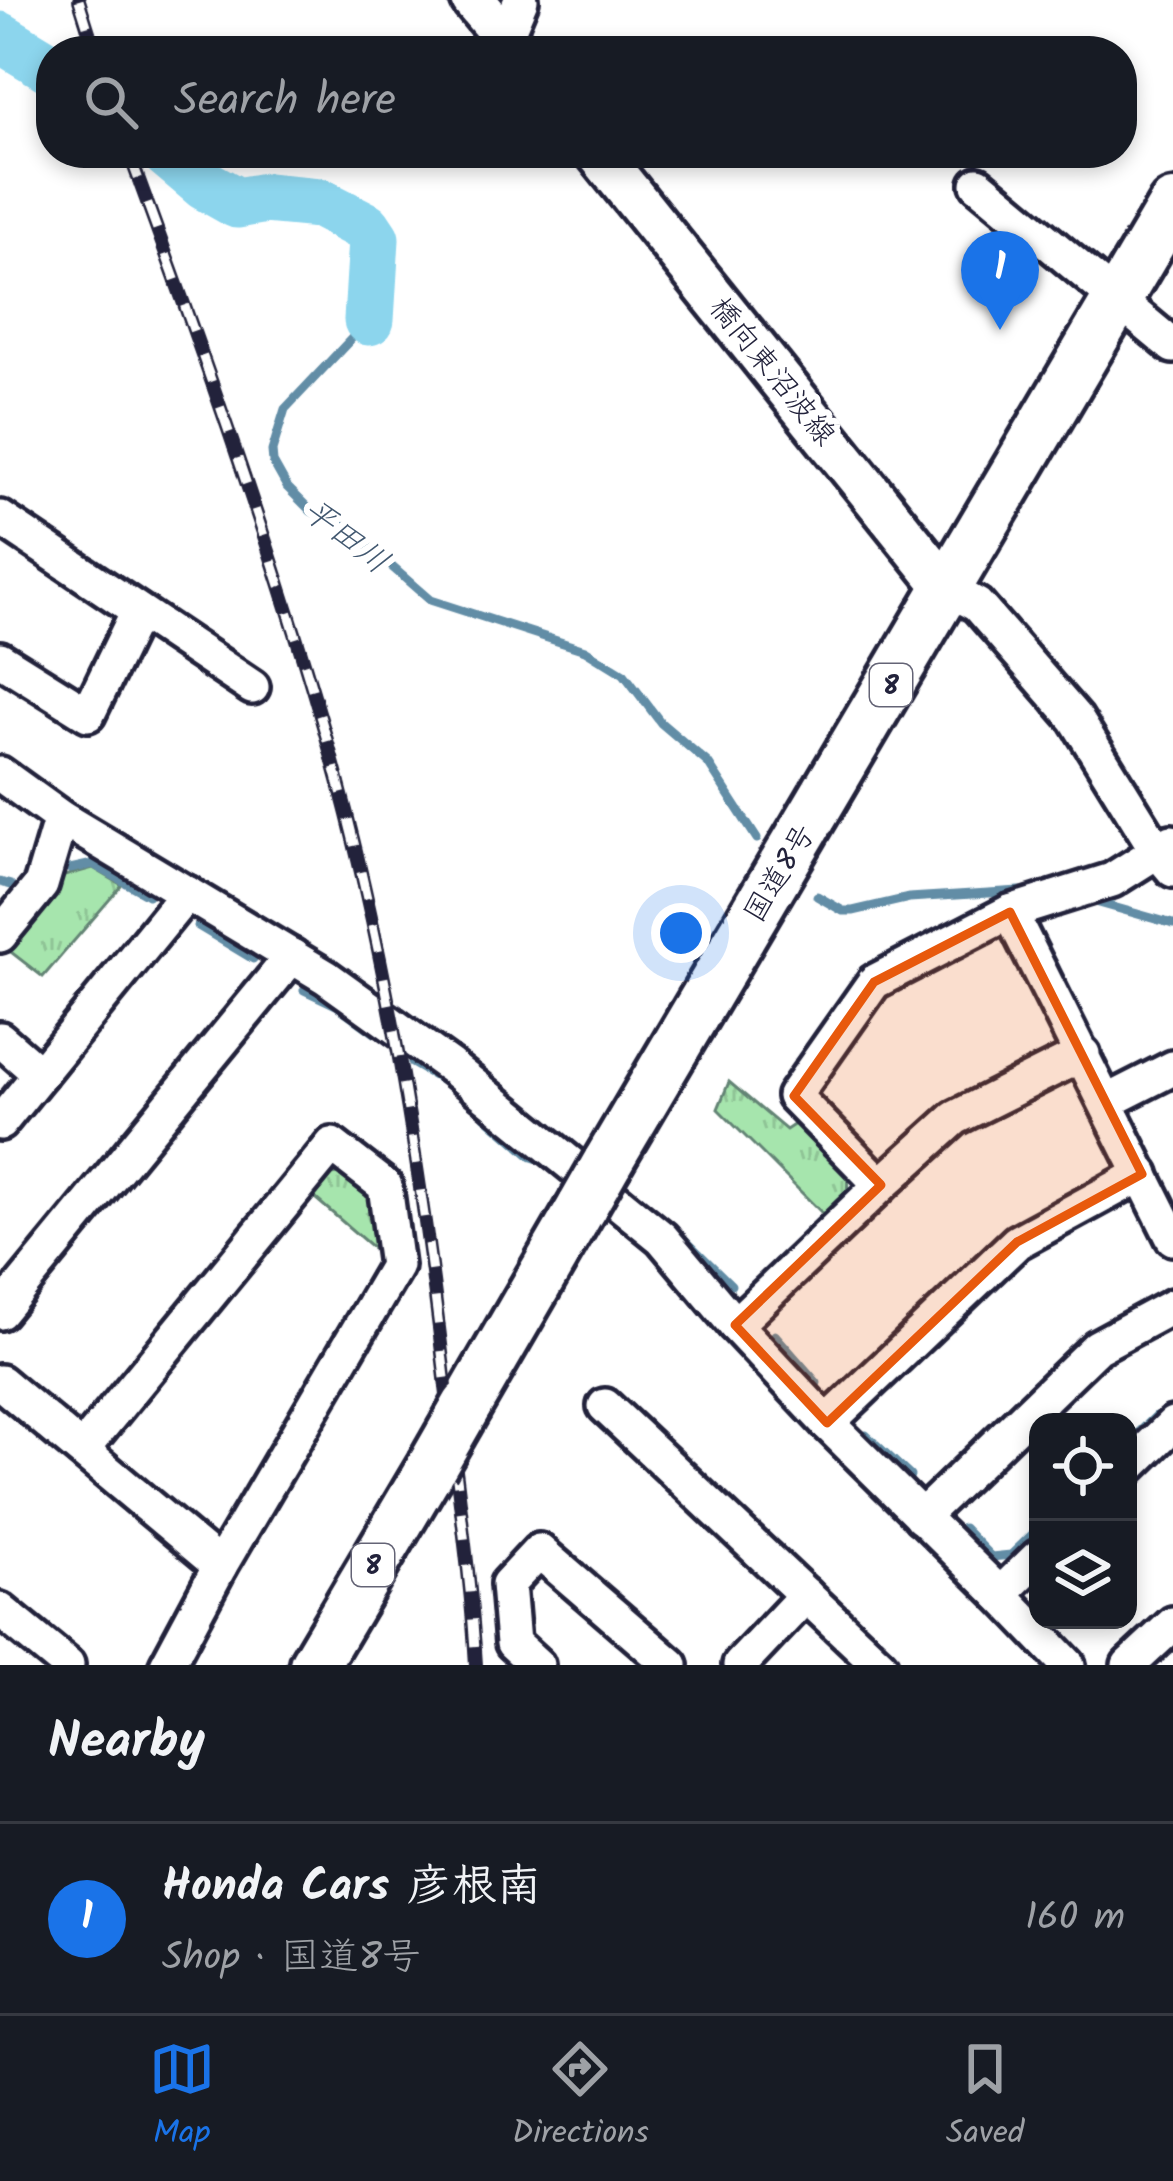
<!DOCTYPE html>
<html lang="en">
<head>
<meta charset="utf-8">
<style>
  :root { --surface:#171b24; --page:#242831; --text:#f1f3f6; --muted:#9ea1a6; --line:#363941; --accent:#1a73e8 }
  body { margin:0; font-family:Kalam,"Klee One",sans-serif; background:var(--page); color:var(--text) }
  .controls { position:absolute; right:36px; bottom:36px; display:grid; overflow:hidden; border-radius:24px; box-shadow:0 6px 18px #0003 }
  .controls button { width:108px; height:108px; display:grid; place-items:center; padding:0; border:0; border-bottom:3px solid var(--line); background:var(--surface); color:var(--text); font:60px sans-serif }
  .you { position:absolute; left:681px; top:933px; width:42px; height:42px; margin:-30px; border:9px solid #fff; border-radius:50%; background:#1a73e8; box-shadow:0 0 0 18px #1a73e833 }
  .badge { display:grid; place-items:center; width:78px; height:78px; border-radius:50%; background:var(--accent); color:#fff; font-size:39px; font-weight:700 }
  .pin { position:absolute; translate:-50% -99px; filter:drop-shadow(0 3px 6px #0008) }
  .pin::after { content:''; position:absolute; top:63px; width:42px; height:36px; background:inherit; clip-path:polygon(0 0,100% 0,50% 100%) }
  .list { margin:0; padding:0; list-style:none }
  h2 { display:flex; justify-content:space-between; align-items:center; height:156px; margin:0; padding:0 48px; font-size:51px }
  h2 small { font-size:39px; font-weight:400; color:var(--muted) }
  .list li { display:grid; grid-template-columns:78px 1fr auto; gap:36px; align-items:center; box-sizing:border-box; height:192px; padding:0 48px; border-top:3px solid var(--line) }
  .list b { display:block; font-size:45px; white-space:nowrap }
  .list p { margin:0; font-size:39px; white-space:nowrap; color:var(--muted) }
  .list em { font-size:39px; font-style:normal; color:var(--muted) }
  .icon { flex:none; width:66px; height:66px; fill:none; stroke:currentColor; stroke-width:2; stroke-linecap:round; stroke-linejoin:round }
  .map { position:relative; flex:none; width:1173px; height:1665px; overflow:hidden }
  .search { position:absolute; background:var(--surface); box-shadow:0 6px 18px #0003; left:36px; right:36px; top:36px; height:132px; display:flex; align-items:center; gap:30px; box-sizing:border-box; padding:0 42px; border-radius:48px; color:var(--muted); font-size:45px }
  .sheet { height:348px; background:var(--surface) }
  nav { display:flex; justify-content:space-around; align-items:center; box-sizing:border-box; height:168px; border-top:3px solid var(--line); background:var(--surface); font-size:33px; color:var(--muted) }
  nav a { display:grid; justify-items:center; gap:6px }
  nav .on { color:var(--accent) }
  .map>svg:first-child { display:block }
  .park { fill:url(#park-tufts); stroke:#648474; stroke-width:3 }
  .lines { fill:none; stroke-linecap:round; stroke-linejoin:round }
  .stream { stroke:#628da6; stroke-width:9 }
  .river { stroke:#8cd5ed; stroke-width:51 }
  .minor-casing { stroke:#22223b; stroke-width:42 }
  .major-casing { stroke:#22223b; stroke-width:51 }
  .highway-casing { stroke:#22223b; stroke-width:57 }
  .minor { stroke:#fff; stroke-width:33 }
  .major { stroke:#fff; stroke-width:42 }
  .highway { stroke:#fff; stroke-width:48 }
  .rail-casing { stroke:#22223b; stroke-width:14 }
  .rail { stroke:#fff; stroke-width:9; stroke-dasharray:27; stroke-linecap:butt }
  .highway-bridge-casing { stroke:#22223b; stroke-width:57; stroke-linecap:butt }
  .highway-bridge { stroke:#fff; stroke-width:48 }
  .marked { fill:#e8590c; fill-opacity:0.2; stroke:#e8590c; stroke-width:9; stroke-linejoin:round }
  .labels { text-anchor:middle; stroke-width:12; stroke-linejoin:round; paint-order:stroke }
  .shield { fill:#fff; stroke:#646476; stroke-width:3 }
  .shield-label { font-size:27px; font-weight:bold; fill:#22223b }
  .street-label { font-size:30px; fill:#22223b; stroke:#fff }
  .water-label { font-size:33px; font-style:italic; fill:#425870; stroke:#fff }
</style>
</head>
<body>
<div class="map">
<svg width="1173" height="1665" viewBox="0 0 1173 1665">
  <defs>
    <pattern id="park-tufts" width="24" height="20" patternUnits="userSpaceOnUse" patternTransform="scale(3)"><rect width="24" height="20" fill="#a6e5ad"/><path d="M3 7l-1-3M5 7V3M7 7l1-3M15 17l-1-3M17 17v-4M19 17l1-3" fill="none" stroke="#8fc496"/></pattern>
  </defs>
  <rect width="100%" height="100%" fill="#fff"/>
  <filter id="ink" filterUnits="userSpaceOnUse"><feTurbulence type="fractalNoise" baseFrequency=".00833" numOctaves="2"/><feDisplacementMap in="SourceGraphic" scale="24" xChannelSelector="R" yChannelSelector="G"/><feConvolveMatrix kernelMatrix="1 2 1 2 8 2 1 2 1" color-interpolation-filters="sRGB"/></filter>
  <g filter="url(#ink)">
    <g class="park">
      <path d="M93,868L122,885L43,977L7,949L57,878Z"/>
      <path d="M729,1082L786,1130L798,1122L848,1171L847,1201L827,1218L718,1109Z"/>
      <path d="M348,1173C377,1194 376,1221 380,1254L308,1192L322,1176Z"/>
    </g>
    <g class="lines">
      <g class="stream">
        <path d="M369,320L285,409L272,451L273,462L287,487L311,511L344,525L430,600L585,650L624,674L661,723L708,763L757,839"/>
        <path d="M70,869L93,864L148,895"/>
        <path d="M0,882L11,885"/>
        <path d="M817,896L843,911H853L909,898L1020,891"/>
        <path d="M1099,903L1173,924"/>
        <path d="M198,926L253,959"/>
        <path d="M304,990L338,1006L375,1033"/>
        <path d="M412,1063L450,1085"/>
        <path d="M485,1116L532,1157L548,1162"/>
        <path d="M680,1235L731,1285"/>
        <path d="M775,1335L817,1383"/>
        <path d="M866,1435L910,1476"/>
        <path d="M1128,1443L1156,1416"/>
        <path d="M963,1528L991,1557L1011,1555L1038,1529"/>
      </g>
      <g class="river">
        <path d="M0,37L51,68"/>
        <path d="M167,153L205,185L237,203L266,198L319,203L366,227L374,239L369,320"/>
      </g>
      <g class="minor-casing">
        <g id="minor">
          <path d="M505,38L521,0"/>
          <path d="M978,184L1173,346"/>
          <path d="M0,518L252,687"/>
          <path d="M948,589L977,605L1076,719L1158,852L1173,870"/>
          <path d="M0,659L88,714L138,611"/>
          <path d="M0,774L61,818L326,977L450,1066L662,1238L735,1325L827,1423L1000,1594L1038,1557"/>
          <path d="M1010,912L1112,880L1172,842"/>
          <path d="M0,935L41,885L61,818"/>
          <path d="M0,1039L40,1074"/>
          <path d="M1083,1054L955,1118L881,1185L794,1096L874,982L1010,912L1173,1238"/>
          <path d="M1108,1101L1173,1068"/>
          <path d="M0,1123L187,893"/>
          <path d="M0,1312L292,956"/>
          <path d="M735,1325L881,1185"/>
          <path d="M0,1382L220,1566"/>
          <path d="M605,1406L880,1665"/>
          <path d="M827,1423L1017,1242L1142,1174"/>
          <path d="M82,1450L332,1145L385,1186L396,1266L220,1566L167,1665"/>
          <path d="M1128,1468L1173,1424"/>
          <path d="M921,1517L1097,1347L1173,1306"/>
          <path d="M1000,1594L1068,1665"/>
          <path d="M0,1610L67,1665"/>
          <path d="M537,1665L513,1643L508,1584L539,1551L671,1665"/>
          <path d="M740,1665L806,1595"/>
          <path d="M1129,1665L1173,1624"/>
        </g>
      </g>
      <g class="major-casing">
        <g id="major">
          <path d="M473,0L516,51"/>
          <path d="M598,153L948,589"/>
        </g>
      </g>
      <g class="highway-casing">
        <g id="highway">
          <path d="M607,1163L1173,205"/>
          <path d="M467,1405L583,1205"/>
          <path d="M314,1665L432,1466"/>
        </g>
      </g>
      <use href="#minor" class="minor"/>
      <use href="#major" class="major"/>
      <use href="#highway" class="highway"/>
      <g class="rail-casing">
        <g id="rail">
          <path d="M79,0L95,51"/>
          <path d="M129,153C198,340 265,528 321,719C386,942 422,1174 448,1404C458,1491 471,1578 476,1665"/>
        </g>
      </g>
      <use href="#rail" class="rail"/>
      <g class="highway-bridge-casing">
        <g id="highway-bridge">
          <path d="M583,1205L607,1163"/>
          <path d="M432,1466L467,1405"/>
        </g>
      </g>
      <use href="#highway-bridge" class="highway-bridge"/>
    </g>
  </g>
  <path class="marked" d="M1010,912L1142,1174L1017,1242L827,1423L735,1325L881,1185L794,1096L874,982Z"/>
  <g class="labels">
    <g class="shield">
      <rect x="870" y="664" width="42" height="42" rx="9"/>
      <rect x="352" y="1544" width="42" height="42" rx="9"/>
    </g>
    <g class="shield-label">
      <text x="891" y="694">8</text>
      <text x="373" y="1574">8</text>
    </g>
    <g class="street-label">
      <text transform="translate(773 371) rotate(51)" y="10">橋向東沼波線</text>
      <text transform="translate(779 873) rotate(-59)" y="10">国道8号</text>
    </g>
    <g class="water-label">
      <text transform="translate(347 535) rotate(38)" y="12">平田川</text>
    </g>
  </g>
</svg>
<div class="controls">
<button><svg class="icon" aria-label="locate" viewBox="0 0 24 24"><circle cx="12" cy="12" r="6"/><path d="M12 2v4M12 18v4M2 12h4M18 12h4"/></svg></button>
<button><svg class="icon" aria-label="layers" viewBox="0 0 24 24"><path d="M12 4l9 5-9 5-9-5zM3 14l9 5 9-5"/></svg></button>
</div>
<div class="you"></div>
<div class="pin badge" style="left:1000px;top:330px">1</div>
<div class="search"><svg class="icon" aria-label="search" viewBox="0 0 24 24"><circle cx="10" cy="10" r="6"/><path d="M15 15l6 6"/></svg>Search here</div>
</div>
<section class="sheet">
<h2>Nearby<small></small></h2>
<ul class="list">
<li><span class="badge">1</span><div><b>Honda Cars 彦根南</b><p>Shop · 国道8号</p></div><em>160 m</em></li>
</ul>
</section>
<nav>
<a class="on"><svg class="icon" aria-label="map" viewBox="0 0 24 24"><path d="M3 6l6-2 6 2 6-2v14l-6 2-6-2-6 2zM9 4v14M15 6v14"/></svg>Map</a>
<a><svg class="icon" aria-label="directions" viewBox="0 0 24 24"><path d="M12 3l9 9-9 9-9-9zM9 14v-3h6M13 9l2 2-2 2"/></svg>Directions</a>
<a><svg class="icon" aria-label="saved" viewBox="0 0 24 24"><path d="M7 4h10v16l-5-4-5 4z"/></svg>Saved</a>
</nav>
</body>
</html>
